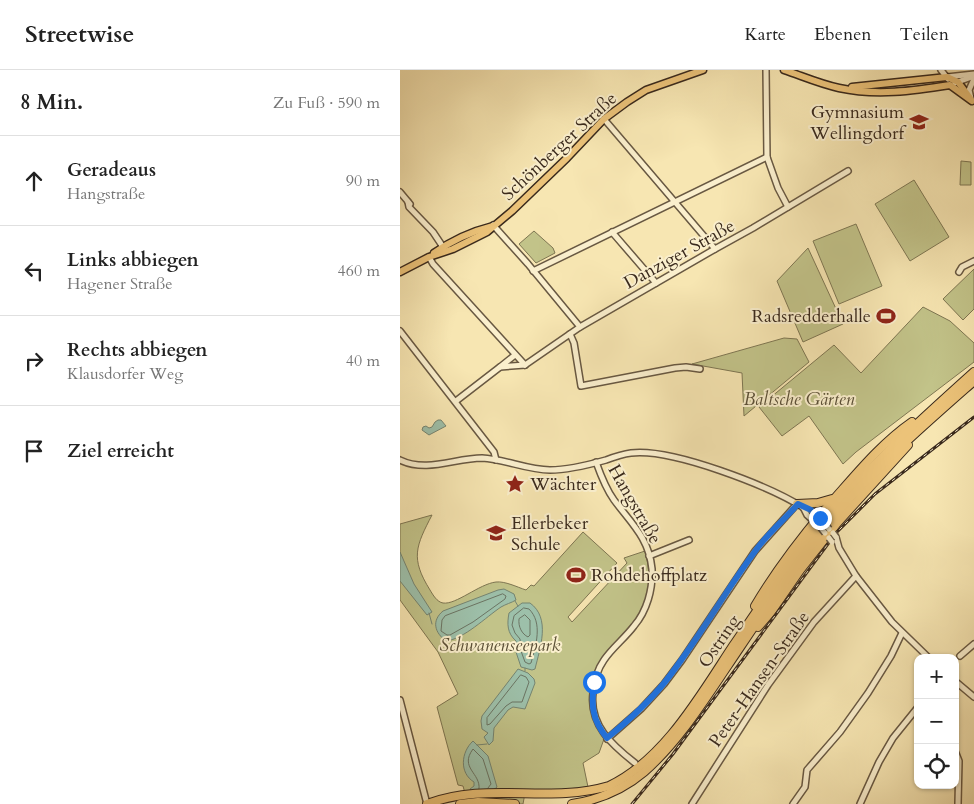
<!DOCTYPE html>
<html lang="de">
<head>
<meta charset="utf-8">
<style>
  :root { --surface:#fff; --page:#f6f6f6; --text:#222; --muted:#767676; --line:#e0e0e0 }
  body { margin:0; font-family:Cardo,serif; background:var(--page); color:var(--text) }
  .controls { position:absolute; right:15px; bottom:15px; display:grid; overflow:hidden; border-radius:10px; box-shadow:0 1px 4px #0004 }
  .controls button { width:45px; height:45px; display:grid; place-items:center; padding:0; border:0; border-bottom:1px solid var(--line); background:var(--surface); color:var(--text); font:25px sans-serif }
  .stop { position:absolute; width:15px; height:15px; margin:-11px; border:4px solid #1a73e8; border-radius:50%; background:#fff }
  .stop.end { background:#1a73e8; border-color:#fff; box-shadow:0 1px 5px #0008 }
  .list { margin:0; padding:0; list-style:none }
  h2 { display:flex; justify-content:space-between; align-items:center; height:65px; margin:0; padding:0 20px; font-size:21px }
  h2 small { font-size:16px; font-weight:400; color:var(--muted) }
  .list li { display:grid; grid-template-columns:32px 1fr auto; gap:15px; align-items:center; box-sizing:border-box; height:90px; padding:0 20px; border-top:1px solid var(--line) }
  .list b { display:block; font-size:19px; white-space:nowrap }
  .list p { margin:0; font-size:16px; white-space:nowrap; color:var(--muted) }
  .list em { font-size:16px; font-style:normal; color:var(--muted) }
  .icon { flex:none; width:28px; height:28px; fill:none; stroke:currentColor; stroke-width:2; stroke-linecap:round; stroke-linejoin:round }
  .map { position:relative; flex:none; width:574px; height:734px; overflow:hidden }
  header { display:flex; align-items:center; gap:30px; box-sizing:border-box; height:70px; padding:0 25px; background:var(--surface); border-bottom:1px solid var(--line) }
  header strong { font-size:24px }
  nav { display:flex; gap:28px; margin-inline-start:auto; font-size:18px }
  main { display:flex }
  aside { flex:1; background:var(--surface) }
  .map>svg:first-child { display:block }
  .green { fill:#c2c389; stroke:#7e7652 }
  .water { fill:#9dc0aa; stroke:#758471 }
  .lines { fill:none; stroke-linecap:round; stroke-linejoin:round }
  .shore { stroke:#6b7463; stroke-width:1 }
  .stream { stroke:#758471; stroke-width:1 }
  .minor-casing { stroke:#685842; stroke-width:8 }
  .major-casing { stroke:#39291c; stroke-width:9 }
  .highway-casing { stroke:#39291c; stroke-width:10 }
  .minor { stroke:#faefcd; stroke-width:5 }
  .major { stroke:#ecc379; stroke-width:6 }
  .highway { stroke:#ecc379; stroke-width:8 }
  .rail-casing { stroke:#39291c; stroke-width:3 }
  .rail { stroke:#faefcd; stroke-width:1; stroke-dasharray:4; stroke-linecap:butt }
  .minor-bridge-casing { stroke:#685842; stroke-width:8; stroke-linecap:butt }
  .minor-bridge { stroke:#faefcd; stroke-width:5 }
  .route { stroke:#1a73e8; stroke-width:6 }
  .labels { text-anchor:middle; stroke-width:4; stroke-linejoin:round; paint-order:stroke }
  .poi-label { font-size:18px; fill:#39291c; stroke:#faefcd; text-anchor:start }
  .street-label { font-size:18px; fill:#39291c; stroke:#faefcd }
  .park-label { font-size:18px; font-style:italic; fill:#5b5037; stroke:#faefcd }
</style>
</head>
<body>
<header>
<strong>Streetwise</strong>
<nav><a>Karte</a><a>Ebenen</a><a>Teilen</a></nav>
</header>
<main>
<aside>
<h2>8 Min.<small>Zu Fuß · 590 m</small></h2>
<ul class="list">
<li><svg class="icon" aria-label="ahead" viewBox="0 0 24 24"><path d="M12 20V5M6 11l6-6 6 6"/></svg><div><b>Geradeaus</b><p>Hangstraße</p></div><em>90 m</em></li>
<li><svg class="icon" aria-label="left" viewBox="0 0 24 24"><path d="M17 20v-9H6M10 6l-5 5 5 5"/></svg><div><b>Links abbiegen</b><p>Hagener Straße</p></div><em>460 m</em></li>
<li><svg class="icon" aria-label="right" viewBox="0 0 24 24"><path d="M7 20v-9h11M14 6l5 5-5 5"/></svg><div><b>Rechts abbiegen</b><p>Klausdorfer Weg</p></div><em>40 m</em></li>
<li><svg class="icon" aria-label="arrive" viewBox="0 0 24 24"><path d="M6 21V4h12l-3 4 3 4H6"/></svg><div><b>Ziel erreicht</b></div></li>
</ul>
</aside>
<div class="map">
<svg width="574" height="734" viewBox="0 0 574 734">
  <rect width="100%" height="100%" fill="#f7e6b2"/>
  <filter id="stains"><feTurbulence type="fractalNoise" baseFrequency=".004" numOctaves="4"/><feColorMatrix values="0 0 0 0 .2 0 0 0 0 .09 0 0 0 0 .02 0 0 0 .5 -.17"/></filter>
  <radialGradient id="worn" r=".72"><stop offset=".6" stop-color="#630" stop-opacity="0"/><stop offset="1" stop-color="#630" stop-opacity=".3"/></radialGradient>
  <g class="green">
    <path d="M561,91L571,92V115H560Z"/>
    <path d="M514,110L549,167L510,191L475,134Z"/>
    <path d="M456,154L482,216L439,234L413,171Z"/>
    <path d="M134,161L153,178L155,183L136,193L119,174Z"/>
    <path d="M408,178L443,254L403,272L377,211Z"/>
    <path d="M574,199V239L563,250L543,229Z"/>
    <path d="M523,237L550,251L574,273V292L456,382L443,394L409,346L382,366L359,337L434,275L461,303Z"/>
    <path d="M384,268L397,269L409,292L344,346L342,303L292,294Z"/>
    <path d="M32,445C16,476 10,488 30,520C33,525 37,532 43,533C56,535 79,514 96,512C105,511 117,517 126,520L131,515L134,516L183,462L217,493L168,547L172,552L227,493L224,488L245,481C250,500 251,518 243,537C235,557 216,571 203,587C184,611 187,646 204,669L199,683L183,693L188,717L125,723L123,734H68L63,716L58,715L37,637L58,624L38,582L0,530V454Z"/>
  </g>
  <g class="water">
    <path d="M38,350H41L46,356L29,365L22,360L23,357L26,356L29,358L32,357L35,352Z"/>
    <path d="M0,482L14,514L32,542L27,545L0,511Z"/>
    <path d="M104,519L114,524L116,530C111,533 106,534 101,537C86,547 64,569 46,571C35,563 31,551 43,541L98,520Z"/>
    <path d="M122,533H130C151,548 140,578 135,599L132,600L121,597L116,582V571C107,563 107,554 109,543Z"/>
    <path d="M118,599L128,603L134,609L135,613L125,639L113,637L108,640L94,658L93,671L89,675L84,667L88,663L82,659L81,651L82,646Z"/>
    <path d="M73,671L88,686L97,717L91,722L85,734L77,733L70,719L74,716V712C59,703 61,682 73,671Z"/>
  </g>
  <g class="lines">
    <g class="shore">
      <path d="M103,524L106,526L105,529L73,552L50,565H47L41,561L42,550L45,546Z"/>
      <path d="M124,538L129,539C143,553 136,575 131,593L129,594L125,592L121,581L120,569L115,563L112,555L114,546Z"/>
      <path d="M125,545L130,550V565L128,567C122,564 118,557 119,549Z"/>
      <path d="M121,605L126,607L129,612L122,632H112L106,636L90,654L87,655V648Z"/>
      <path d="M79,719C81,703 59,698 73,679L83,689L91,714L88,718"/>
    </g>
    <g class="stream">
      <path d="M115,531L118,536"/>
      <path d="M29,543L32,554"/>
      <path d="M125,601V598"/>
      <path d="M77,675L87,674"/>
    </g>
    <g class="minor-casing">
      <g id="minor">
        <path d="M366,0L367,87L378,118L388,137"/>
        <path d="M541,0L548,9"/>
        <path d="M547,7L574,4"/>
        <path d="M555,13L574,6"/>
        <path d="M571,28L569,20L574,9"/>
        <path d="M204,49L315,179"/>
        <path d="M0,122L10,134"/>
        <path d="M8,132L9,137L33,162L43,177"/>
        <path d="M93,155L128,194L180,257"/>
        <path d="M212,162L256,213"/>
        <path d="M29,187L33,194L125,295"/>
        <path d="M133,201L367,87"/>
        <path d="M559,202L562,197L574,191"/>
        <path d="M0,261L94,382L96,390"/>
        <path d="M170,264L174,273L181,316L275,298L286,297L300,299"/>
        <path d="M125,295L180,257L315,179L353,158L448,101"/>
        <path d="M100,297L115,285"/>
        <path d="M56,331L100,297L125,295"/>
        <path d="M0,390C27,403 55,388 82,388C105,389 127,400 150,400C168,400 188,395 206,390C214,387 223,384 231,383C272,378 369,416 404,438L411,440L421,448"/>
        <path d="M196,392C201,406 206,419 214,430C231,453 249,468 252,499C253,519 247,541 234,556C225,568 212,578 204,590C197,600 194,611 193,623C189,655 212,675 235,693"/>
        <path d="M404,439L407,445L416,453"/>
        <path d="M436,467L439,478L456,506L492,552L529,588"/>
        <path d="M249,486L289,470"/>
        <path d="M560,586L574,574"/>
        <path d="M555,611L574,627"/>
        <path d="M0,630L27,734"/>
        <path d="M207,669L241,639L264,614L282,590L355,481L397,434"/>
        <path d="M555,681L559,691L558,734"/>
        <path d="M292,734L368,615L414,552L456,506"/>
        <path d="M393,734L405,717L407,700L440,662L468,623L491,586L502,563"/>
        <path d="M460,734L479,692L493,668L518,637"/>
      </g>
    </g>
    <g class="major-casing">
      <g id="major">
        <path d="M384,0C402,6 420,14 439,18C476,26 513,21 550,15L572,31"/>
        <path d="M452,17L547,7L558,12L570,28"/>
        <path d="M34,183C51,171 73,161 93,156"/>
        <path d="M0,202L29,187L53,179L87,162L112,141L167,88L204,49L227,32L246,20L303,0"/>
      </g>
    </g>
    <g class="highway-casing">
      <g id="highway">
        <path d="M397,434L418,433L432,429"/>
        <path d="M355,536C380,494 410,456 443,419C464,395 486,370 512,352"/>
        <path d="M358,557L371,542L400,500L437,453L508,375"/>
        <path d="M27,734C88,711 148,734 209,716C264,690 300,626 333,576C357,541 381,505 407,471C456,408 515,355 574,302"/>
        <path d="M60,734L78,732L115,734"/>
        <path d="M172,734C198,730 224,719 244,702C278,672 303,632 328,595C361,546 393,497 431,450C473,399 524,355 574,311"/>
      </g>
    </g>
    <use href="#minor" class="minor"/>
    <use href="#major" class="major"/>
    <use href="#highway" class="highway"/>
    <g class="rail-casing">
      <path id="rail" d="M232,734L273,684L436,463L475,424L574,347"/>
    </g>
    <use href="#rail" class="rail"/>
    <g class="minor-bridge-casing">
      <g id="minor-bridge">
        <path d="M421,448L429,459"/>
        <path d="M417,453L425,463"/>
        <path d="M433,463L436,467"/>
        <path d="M429,468L432,472"/>
      </g>
    </g>
    <use href="#minor-bridge" class="minor-bridge"/>
  </g>
  <g class="lines">
    <path class="route" d="M194,612C191,635 192,650 207,668C228,651 248,633 265,612C298,570 324,523 356,480C368,463 384,450 398,434L411,440L420,448"/>
  </g>
  <defs>
    <g id="school-bare" transform="scale(1.5)"><path d="M0-5L7-2L0 1L-7-2ZM-4 1L0 2.5L4 1V4Q0 6-4 4Z" fill="#8f2418" stroke="#faefcd" stroke-width="2.5" paint-order="stroke"/></g>
    <g id="stadium-bare" transform="scale(1.5)"><path d="M0-5a6.5 5 0 1 0 0 10a6.5 5 0 1 0 0-10ZM-3.5-1.8h7v3.6h-7Z" fill="#8f2418" stroke="#faefcd" stroke-width="2.5" paint-order="stroke"/></g>
    <g id="sight-bare" transform="scale(1.5)"><path d="M0-6L1.8-2.2L6-1.7L2.9 1.2L3.7 5.4L0 3.3L-3.7 5.4L-2.9 1.2L-6-1.7L-1.8-2.2Z" fill="#8f2418" stroke="#faefcd" stroke-width="2.5" paint-order="stroke"/></g>
  </defs>
  <g fill-rule="evenodd">
    <use href="#school-bare" x="519" y="52"/>
    <use href="#stadium-bare" x="486" y="246"/>
    <use href="#sight-bare" x="115" y="414"/>
    <use href="#school-bare" x="96" y="463"/>
    <use href="#stadium-bare" x="176" y="505"/>
  </g>
  <g class="labels">
    <g class="poi-label">
      <text x="504" y="48" text-anchor="end">Gymnasium<tspan x="504" dy="21">Wellingdorf</tspan></text>
      <text x="471" y="252" text-anchor="end">Radsredderhalle</text>
      <text x="130" y="420">Wächter</text>
      <text x="111" y="459">Ellerbeker<tspan x="111" dy="21">Schule</tspan></text>
      <text x="191" y="511">Rohdehoffplatz</text>
    </g>
    <g class="street-label">
      <text transform="translate(159 76) rotate(-43)" y="6">Schönberger Straße</text>
      <text transform="translate(279 184) rotate(-29)" y="6">Danziger Straße</text>
      <text transform="translate(235 434) rotate(60)" y="6">Hangstraße</text>
      <text transform="translate(319 571) rotate(-56)" y="6">Ostring</text>
      <text transform="translate(359 609) rotate(-55)" y="6">Peter-Hansen-Straße</text>
    </g>
    <g class="park-label">
      <text x="399" y="335">Baltsche Gärten</text>
      <text x="100" y="581">Schwanenseepark</text>
    </g>
  </g>
  <rect width="100%" height="100%" filter="url(#stains)"/>
  <rect width="100%" height="100%" fill="url(#worn)"/>
</svg>
<div class="controls">
<button>+</button>
<button>−</button>
<button><svg class="icon" aria-label="locate" viewBox="0 0 24 24"><circle cx="12" cy="12" r="6"/><path d="M12 2v4M12 18v4M2 12h4M18 12h4"/></svg></button>
</div>
<div class="stop" style="left:194px;top:612px"></div>
<div class="stop end" style="left:420px;top:448px"></div>
</div>
</main>
</body>
</html>
